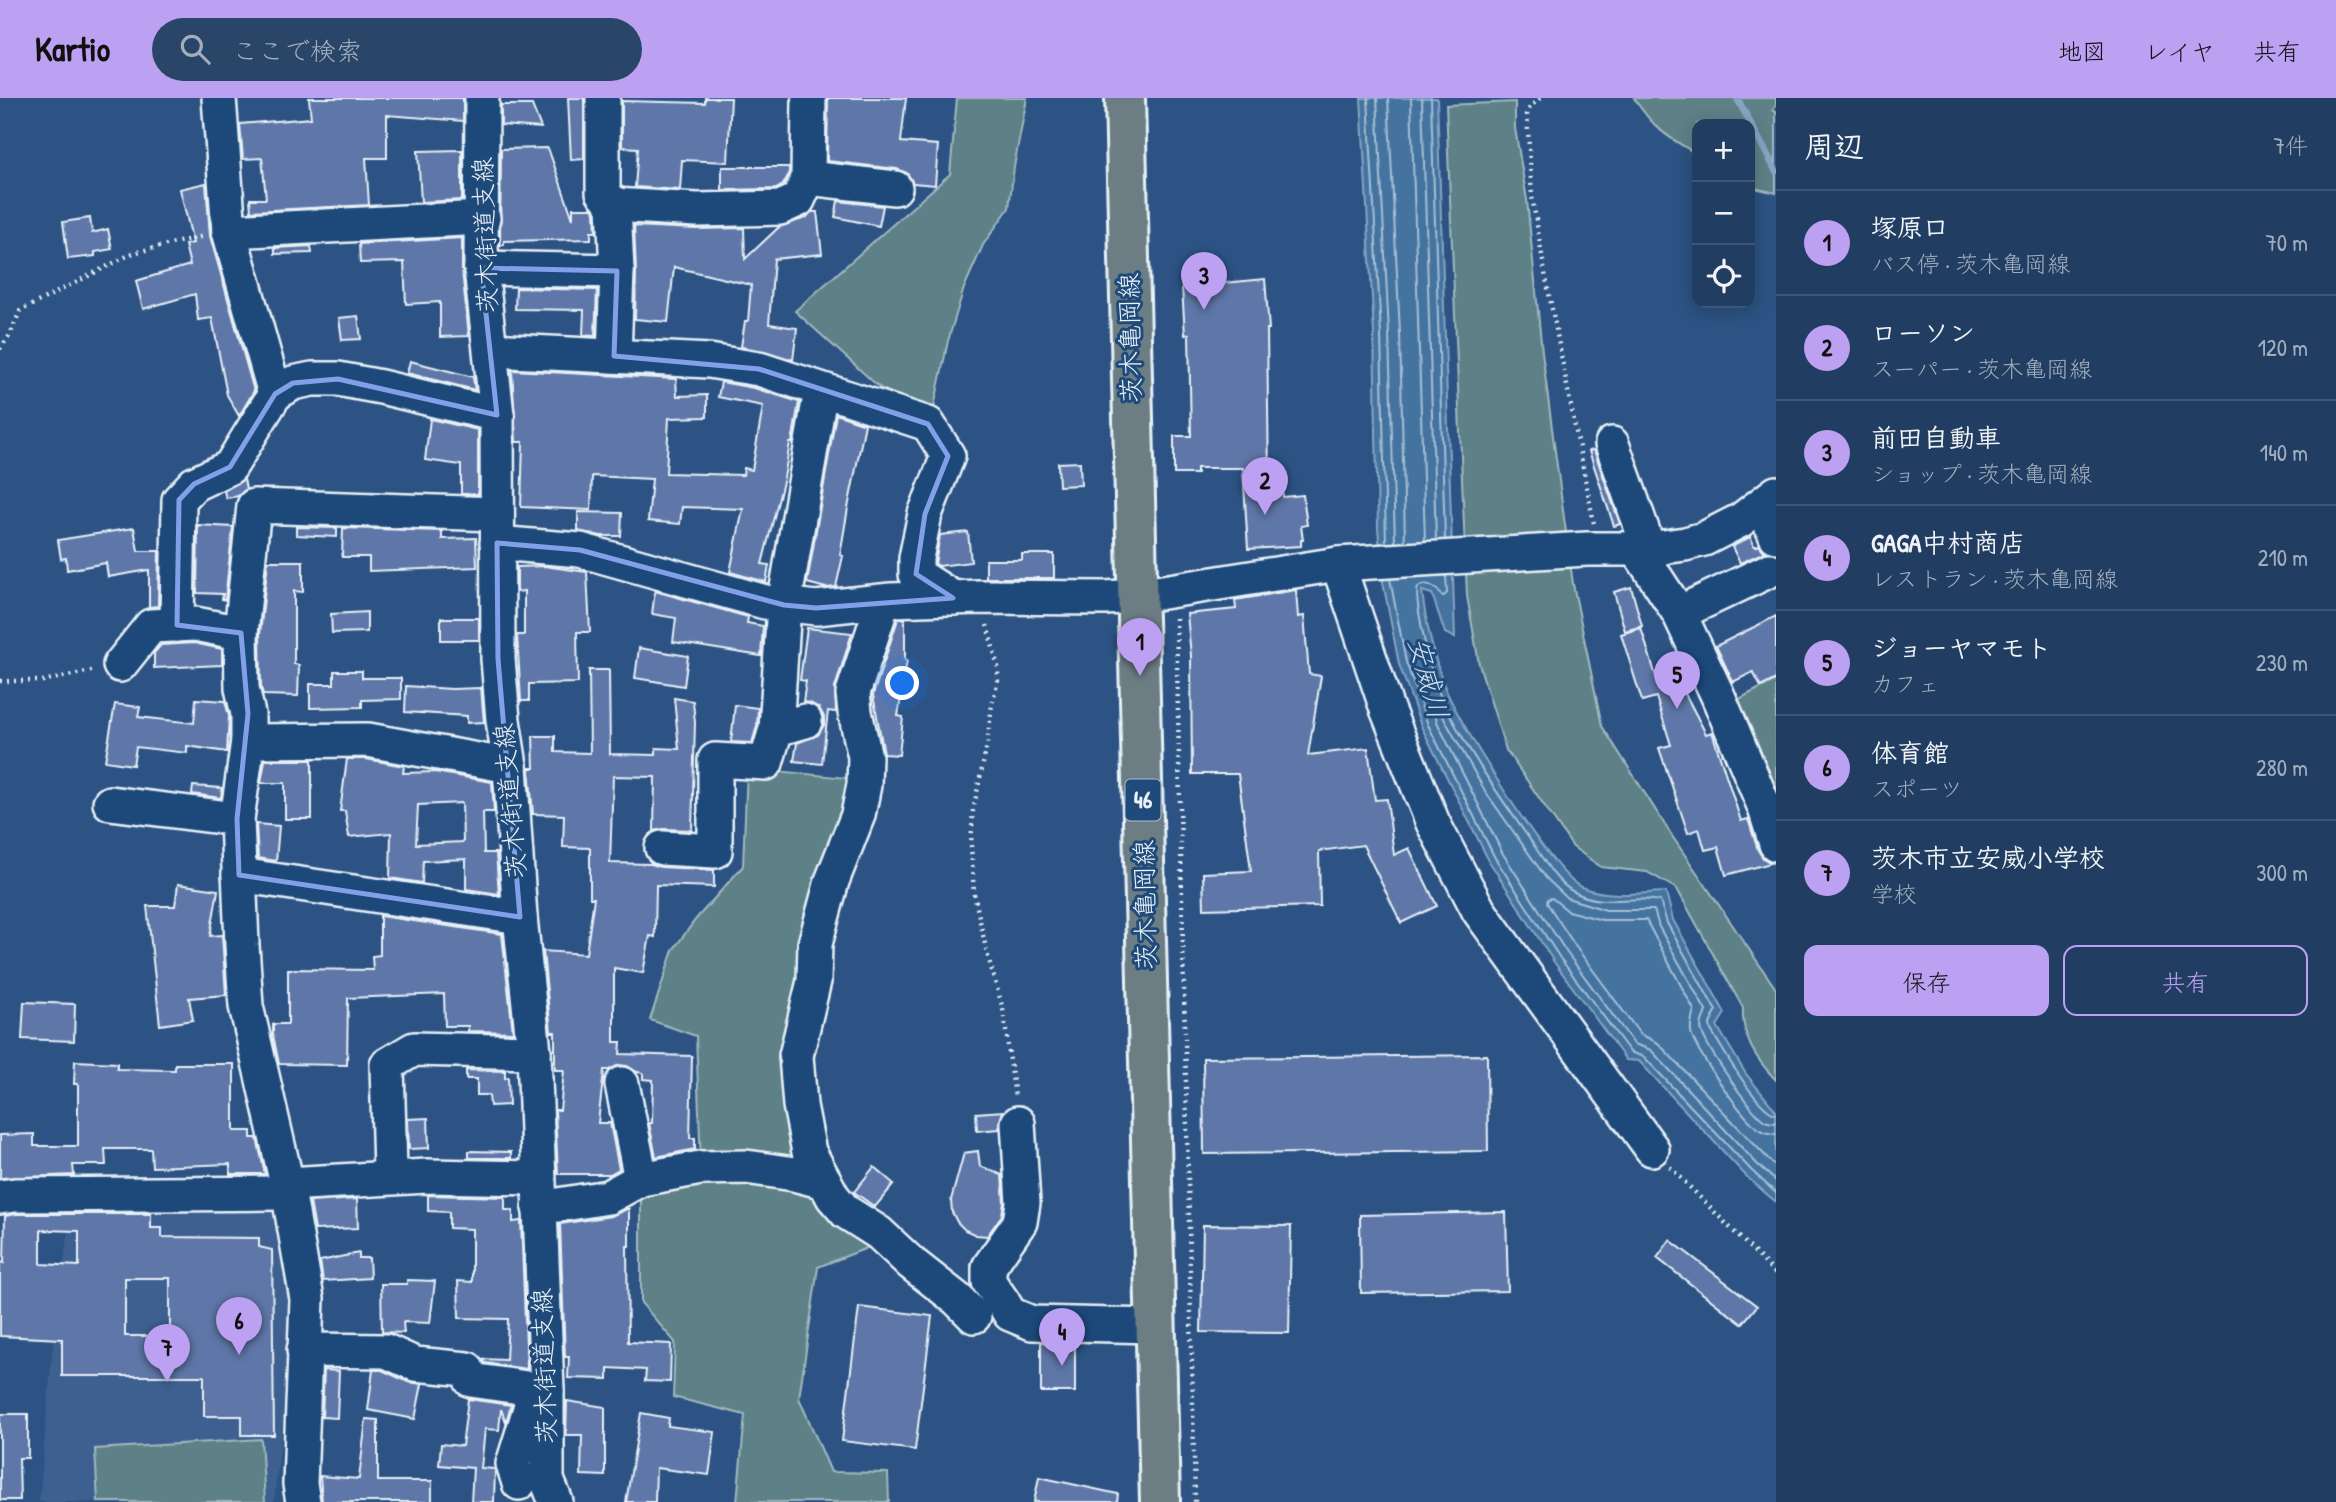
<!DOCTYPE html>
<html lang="ja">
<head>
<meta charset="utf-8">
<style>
  :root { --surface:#213e62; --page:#294568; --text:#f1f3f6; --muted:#a2aebe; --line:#3e5777; --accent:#bca0f2 }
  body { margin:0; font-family:"Patrick Hand","Klee One",sans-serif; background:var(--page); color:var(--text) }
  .controls { position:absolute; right:21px; top:21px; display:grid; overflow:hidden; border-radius:14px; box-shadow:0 4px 18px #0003 }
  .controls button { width:63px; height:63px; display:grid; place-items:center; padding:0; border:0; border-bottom:2px solid var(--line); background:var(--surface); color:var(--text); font:35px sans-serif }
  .you { position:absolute; left:903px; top:586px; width:24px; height:24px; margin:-18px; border:5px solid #fff; border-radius:50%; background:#1a73e8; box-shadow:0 0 0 10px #1a73e833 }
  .badge { display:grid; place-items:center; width:46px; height:46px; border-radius:50%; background:var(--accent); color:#111; font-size:23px; font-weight:700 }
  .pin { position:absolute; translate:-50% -58px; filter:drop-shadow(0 2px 4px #0008) }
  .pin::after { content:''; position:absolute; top:37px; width:24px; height:21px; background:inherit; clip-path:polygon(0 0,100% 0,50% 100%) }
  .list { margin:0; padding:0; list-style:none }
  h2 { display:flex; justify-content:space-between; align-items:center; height:91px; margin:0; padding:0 28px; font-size:30px }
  h2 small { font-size:23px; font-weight:400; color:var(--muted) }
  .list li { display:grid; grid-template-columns:46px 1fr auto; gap:21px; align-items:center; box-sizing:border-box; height:105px; padding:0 28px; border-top:2px solid var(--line) }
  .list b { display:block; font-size:26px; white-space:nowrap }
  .list p { margin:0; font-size:23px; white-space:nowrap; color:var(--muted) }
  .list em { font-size:23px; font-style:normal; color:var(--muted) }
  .actions { display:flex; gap:14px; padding:21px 28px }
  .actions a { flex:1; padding:16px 0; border:2px solid var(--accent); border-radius:14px; text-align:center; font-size:24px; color:var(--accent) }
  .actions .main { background:var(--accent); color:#111 }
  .icon { flex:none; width:38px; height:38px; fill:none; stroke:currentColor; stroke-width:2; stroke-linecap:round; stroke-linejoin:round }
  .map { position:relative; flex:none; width:1776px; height:1404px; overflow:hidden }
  header { display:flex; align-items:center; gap:42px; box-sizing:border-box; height:98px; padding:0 35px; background:var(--accent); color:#111 }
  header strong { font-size:33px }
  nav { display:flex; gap:38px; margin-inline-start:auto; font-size:24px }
  .search { width:490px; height:63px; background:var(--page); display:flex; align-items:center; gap:18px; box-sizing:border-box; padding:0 24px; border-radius:38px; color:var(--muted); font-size:26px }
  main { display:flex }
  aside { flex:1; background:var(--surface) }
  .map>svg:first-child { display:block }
  .built { fill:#3e6190 }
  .green { fill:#5d8187; stroke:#a2b9c0; stroke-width:2 }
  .water { fill:#4473a0; stroke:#86a5c3; stroke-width:2 }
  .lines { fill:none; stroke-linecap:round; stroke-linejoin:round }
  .shore { stroke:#a6bfd5; stroke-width:2 }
  .stream { stroke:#86a5c3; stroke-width:7 }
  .building { fill:#5f77a8; stroke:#e8f1f8; stroke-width:2; fill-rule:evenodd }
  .minor-casing { stroke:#e8f1f8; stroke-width:38 }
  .major-casing { stroke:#e8f1f8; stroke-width:44 }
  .path { stroke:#e8f1f8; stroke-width:4.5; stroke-dasharray:2 5; stroke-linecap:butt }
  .minor { stroke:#1f4a7a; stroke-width:33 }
  .major { stroke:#6c7e84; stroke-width:38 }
  .marked { fill:none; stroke:#82a0e8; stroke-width:5; stroke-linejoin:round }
  .labels { text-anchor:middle; stroke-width:6; stroke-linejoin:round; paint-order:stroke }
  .shield { fill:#1f4a7a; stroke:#acbfd2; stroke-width:2 }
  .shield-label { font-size:24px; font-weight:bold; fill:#e8f1f8 }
  .street-label { font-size:26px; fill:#e8f1f8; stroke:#1f4a7a }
  .water-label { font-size:28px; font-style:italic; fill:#cfdeeb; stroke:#1f4a7a }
</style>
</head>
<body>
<header>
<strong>Kartio</strong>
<div class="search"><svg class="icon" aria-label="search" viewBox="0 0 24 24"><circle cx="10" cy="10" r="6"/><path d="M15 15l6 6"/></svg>ここで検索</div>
<nav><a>地図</a><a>レイヤ</a><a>共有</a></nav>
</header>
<main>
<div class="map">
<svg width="1776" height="1404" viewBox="0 0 1776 1404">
  <rect width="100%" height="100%" fill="#2c5383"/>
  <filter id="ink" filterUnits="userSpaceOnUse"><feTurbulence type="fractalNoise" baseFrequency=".0143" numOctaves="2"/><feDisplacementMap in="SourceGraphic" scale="14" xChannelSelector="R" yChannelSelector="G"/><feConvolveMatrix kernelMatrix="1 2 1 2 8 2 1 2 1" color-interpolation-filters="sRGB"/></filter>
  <g filter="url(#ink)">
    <path class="built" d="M72,1105L275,1108L290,1191L283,1322L274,1404H39L53,1246Z"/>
    <g class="green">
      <path d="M957,0H1027L1014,69L1009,110L983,147L964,190L948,243L933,314L880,290L795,213L950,76Z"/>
      <path d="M1634,0H1776V7L1773,12L1776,14V95L1750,89V26H1697V56C1667,39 1653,30 1634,0Z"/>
      <path d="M1515,4V30L1527,102L1542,254L1555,353L1573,486L1602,628L1674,741L1776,891V982C1757,963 1741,939 1743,910L1677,791L1647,774L1601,769L1573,749L1506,652L1479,566L1467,498L1446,7Z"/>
      <path d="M1776,582V713L1737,602Z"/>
      <path d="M747,670L857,681L805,845L811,1073L701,1066L696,938L650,922L673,852L696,821L743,768Z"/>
      <path d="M658,1085L814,1086L872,1148L818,1169L799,1300L831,1374L888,1375L889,1404H737L745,1317L673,1299L675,1244L641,1205V1096Z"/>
      <path d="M261,1341L265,1404H98L95,1351Z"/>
    </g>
    <path class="water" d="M1361,0H1437L1455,540L1445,535L1432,496L1422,493C1425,520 1434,561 1444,587C1455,619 1554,779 1581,789C1608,800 1637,795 1666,794L1673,822L1725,915L1717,928L1746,976L1776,1013V1104L1747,1079L1639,963L1626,962L1554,864L1489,763L1422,630L1399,566L1383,484L1378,430L1374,236Z"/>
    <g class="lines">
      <g class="shore">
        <path d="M1368,0L1381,236L1386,445"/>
        <path d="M1377,0L1389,236L1395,444"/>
        <path d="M1388,0L1400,235L1405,444"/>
        <path d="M1411,0L1425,442"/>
        <path d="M1422,0L1436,442"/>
        <path d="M1431,0L1445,441"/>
        <path d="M1446,478L1447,495L1444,498L1441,497C1437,489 1426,483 1418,489C1413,500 1432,579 1438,593C1463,646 1497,695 1531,743C1543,760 1556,786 1576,795C1604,809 1632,797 1660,803L1667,825L1716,913L1710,926L1711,932C1721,949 1758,1014 1776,1016"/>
        <path d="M1390,481L1406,564L1428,627L1495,760L1560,860L1630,954L1644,959L1752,1073L1776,1095"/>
        <path d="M1776,1025C1771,1025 1770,1025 1765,1023C1751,1015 1707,950 1702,934C1699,926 1704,920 1706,913L1659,829L1654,812H1606L1567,800L1546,780L1485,693L1441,615L1435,614L1437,624L1503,756L1567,855L1634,946L1651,952L1758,1067L1776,1083"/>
        <path d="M1776,1036C1768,1036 1762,1034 1756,1029C1739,1014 1696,954 1691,934C1690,926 1692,919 1694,912L1646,822H1602L1568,813L1552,800L1548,801L1547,805L1576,849L1640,936L1658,945L1776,1069"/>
      </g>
      <path class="stream" d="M1737,0L1776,73"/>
    </g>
    <g class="building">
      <path d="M309,0H463V23L387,17V60H366L369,107L251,113L250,101H266L262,60L243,61L240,26L311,20Z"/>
      <path d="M568,0H584V61L571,62Z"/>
      <path d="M705,0H731L728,64L682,62L680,92L635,89L638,50L622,49V3L705,5Z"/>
      <path d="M828,0H906L901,44L938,47L935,87L913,85L907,75L897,71L827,63Z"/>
      <path d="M501,7H532L541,30L501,27Z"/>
      <path d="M548,50L573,121V110H592L595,114L596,134H591V141L504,143V147H500L501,51Z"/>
      <path d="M462,52V102L421,104L418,53Z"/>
      <path d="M722,69H789V76L783,87L776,91L722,92Z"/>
      <path d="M206,85L210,138L254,293L239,318L227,297L212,220L198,222L195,196L143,211L136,183L190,167L185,147L193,145L180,91Z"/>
      <path d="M838,103L883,108L879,128L835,119Z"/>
      <path d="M811,114H817L822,156L774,161L769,226L797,230L793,262L765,253L741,249L745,223H748L751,187L674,169L668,224L635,221L636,174L634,128L696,131L744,130L745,161L779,129L806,120Z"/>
      <path d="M90,120L92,135L108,131L112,151L95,154V158L68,161L63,124Z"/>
      <path d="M462,140V172L469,238L440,239V204L406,206L404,164L360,165L359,146Z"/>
      <path d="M311,148L312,155L275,156V150Z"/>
      <path d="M1265,181L1269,231H1267L1269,384L1282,383L1283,399L1303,397L1307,427L1301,428L1303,442H1301V448L1248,451L1243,370H1197V376H1174V338H1191L1189,236L1185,237L1182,189Z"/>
      <path d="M516,190L597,192L595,238L583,237L584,212L515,211Z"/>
      <path d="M358,218L361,241L342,242L339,220Z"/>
      <path d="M410,263L473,279L475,292L407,275Z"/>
      <path d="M512,272L676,281L677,298L707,297V319L669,320L666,375L743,377L744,370L752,372L763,308L718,299L721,284L754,290L799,304L792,345H790L784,380L762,466L769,467L766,484L730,474L743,411L682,409L680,426L648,423L652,381L592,378L591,412L521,409L523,344H516Z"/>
      <path d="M836,316L865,326L848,410L840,457L843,458L836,489L826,490L807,485Z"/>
      <path d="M430,321L478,332V396H461V367L425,362Z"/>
      <path d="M1594,352L1620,426L1614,428L1589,353Z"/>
      <path d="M1080,364L1081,387L1059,388L1058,365Z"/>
      <path d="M244,381L246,391L238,398L226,400L224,393Z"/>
      <path d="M578,414L622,415L621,438H601L578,433Z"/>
      <path d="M198,427L233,429L225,502L222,501L223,496L197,495Z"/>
      <path d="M296,429L337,430V439L296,437Z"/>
      <path d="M134,430L138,453H159L158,508L149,509V472L108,479L106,465L67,472L66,460L61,461L58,442Z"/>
      <path d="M343,430L442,433V441L476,440L477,469L369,473V459H342Z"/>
      <path d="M968,434L971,464L939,468L935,466L940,437Z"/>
      <path d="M1750,439L1755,449L1759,447L1765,454L1740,465L1732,449Z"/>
      <path d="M1022,456H1054V480H986V462H1022Z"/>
      <path d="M268,463H303V494L294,493V566L299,567L298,598L263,597L261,588L260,536Z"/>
      <path d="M544,468L587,474L590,534H577L578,585L529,586V603H521L517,537H524V493L517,494V469Z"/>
      <path d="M1631,489L1642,528L1625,533L1614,494Z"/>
      <path d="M1296,492L1298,519L1304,518L1309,576L1321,578L1308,657L1368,650L1375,702L1387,701L1394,757L1409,750L1437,808L1401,825L1363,747L1319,753L1320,808L1204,811L1203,775L1251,773L1238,676H1192L1191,558L1187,516L1236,511L1235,502Z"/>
      <path d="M655,493L748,519L747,525L763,528L761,558L673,544L676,520L652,516Z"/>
      <path d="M367,514V534L332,535L331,516Z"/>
      <path d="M1776,518V581L1761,589L1753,574L1733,584L1716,548Z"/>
      <rect x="441" y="520" width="38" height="22"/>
      <path d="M898,521H905V562H907L898,618L903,619L899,657L884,656L873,597Z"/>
      <path d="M807,530L852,535L835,590L836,614L828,613L822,666L794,663L797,645L818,637L824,627V619L819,610L810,605L803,604L806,583L800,582Z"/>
      <path d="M1641,530L1659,588L1678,582L1706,636L1712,634L1741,723L1748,721L1758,752L1763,760L1771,765L1726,777L1718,749L1705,752L1699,731L1688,735L1659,650L1671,647L1656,599L1642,603L1621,536Z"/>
      <path d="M194,545L222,551V567L154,570V555L161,547Z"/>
      <path d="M639,550L688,558L684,588L635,580Z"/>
      <path d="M589,572H609L610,656L656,657V650L679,651L674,600L693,603L695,625L692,732L663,731L654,733L655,679L613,678L610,765L651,766L661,769L714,772V789L656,787L655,839L650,838L643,875L614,870V944H621L620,956L692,958L690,1040H695V1051L656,1059L649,1025H652L653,982L643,981V975L637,974L627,968L619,967L609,972H604L598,1025H610L619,1071L610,1076H558L555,1012H560L564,972H555V934H551L543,853L586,856L594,800H590V750L563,749L564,717L533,716L529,670H534L533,638H555V654L590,655Z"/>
      <path d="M334,573H362V580H401V601L362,602V609L310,610V586H334Z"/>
      <path d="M406,588L452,591L481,590L484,624L467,625V618L405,614Z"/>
      <path d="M196,601L225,603L229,618L227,654L187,648V655L136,649L133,667L105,663L115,606L140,609L138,619L194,625Z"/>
      <path d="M735,607L758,610L757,628L752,645L731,644Z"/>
      <path d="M347,661H366L404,668L403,675L435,674L492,684L494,714H483L484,755H496L499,796L466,791V761L423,763L422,785L390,780L391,735L349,739L345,713H340ZM462,705L463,744L416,746L418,707Z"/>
      <path d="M265,662H312V721H285V685H261Z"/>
      <path d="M193,688L222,690L221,700L192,696Z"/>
      <path d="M256,726L279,728L276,763L258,760Z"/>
      <path d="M178,786L218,792L210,838L222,837L226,897L189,900L193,922L160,927L147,808H175Z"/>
      <path d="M380,818L502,836L513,934L468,933V928H445L444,896L348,900L347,967L279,966L273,937V926H288V871L373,872L372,858L380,857Z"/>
      <path d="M24,904L75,906L74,943L22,941Z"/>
      <path d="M1487,957L1488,1053L1204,1056L1203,960Z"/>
      <path d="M75,963L117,965V971L175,972V966H234V1033H251V1040H257L265,1076H230V1066L152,1069L151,1051H105L106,1067H73L74,1077L0,1080V1037L34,1036V1048H78V986H74Z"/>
      <path d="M466,972L505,973V980L508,979L509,1007L490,1008L489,997H477V981H466Z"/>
      <path d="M1003,1013L999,1031L977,1033L976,1015Z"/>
      <path d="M428,1020L429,1050L409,1051L408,1021Z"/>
      <path d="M469,1053L511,1054V1060H469Z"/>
      <path d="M978,1053L980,1068L1002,1077L1004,1104L1002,1117L987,1138L976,1137L965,1132L957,1124L952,1114L951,1102L964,1055Z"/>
      <path d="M874,1069L894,1086L875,1109L854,1094Z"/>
      <path d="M428,1097L505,1099V1112H513V1124L521,1123L527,1271L485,1265L483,1261L506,1262L508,1221L459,1220L458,1183L472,1184V1131L449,1130V1114L428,1113Z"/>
      <path d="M357,1101L358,1130L315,1132L310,1104Z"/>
      <path d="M627,1111H629V1148H627L628,1244L671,1246L670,1284L645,1283L646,1272L608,1270V1281L568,1280L569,1259H565L560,1126L611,1118Z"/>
      <path d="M1506,1114L1508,1193L1361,1195L1360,1117Z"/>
      <path d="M16,1116H151V1130H162V1139L259,1140V1149L272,1152L274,1337H242V1318H204V1278H62V1241L0,1238V1164L4,1165L5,1118ZM41,1132L79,1133V1168L41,1166ZM125,1180H170V1238H125Z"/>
      <path d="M1203,1127L1291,1128L1289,1235L1201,1234Z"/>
      <path d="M1670,1142L1757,1208L1742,1226L1657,1160Z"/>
      <path d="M359,1155V1160H369L370,1180L323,1183L320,1163Z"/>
      <path d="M407,1182L435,1183L430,1225L403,1224L404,1235L382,1234L381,1186H407Z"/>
      <path d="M859,1209L932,1218L915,1352L842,1343Z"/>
      <path d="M1041,1244L1075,1245V1294H1041Z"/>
      <path d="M324,1272L339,1273L337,1320L322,1319Z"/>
      <path d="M373,1272H382L408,1284L422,1286L415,1321L368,1312Z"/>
      <path d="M468,1301L511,1307L506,1324L501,1311L499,1332L485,1331L481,1370L495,1371L494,1404H471L473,1370L439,1367L441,1346L462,1348Z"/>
      <path d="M567,1303L605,1309V1378L581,1377L582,1337H566Z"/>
      <path d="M641,1315L669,1320L668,1328L715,1334L709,1377L656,1370L655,1404H626Z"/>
      <path d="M0,1316H28V1360H19L20,1402H0Z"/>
      <path d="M366,1321L378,1322V1383H432V1404H322L320,1378L359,1381Z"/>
      <path d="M1039,1379L1118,1396L1117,1404H1034Z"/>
    </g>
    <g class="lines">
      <g class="minor-casing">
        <g id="minor">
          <path d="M219,0L229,133L275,296"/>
          <path d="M482,0L481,170L497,317L498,561L503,622L510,668L520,819L534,954L547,1293V1382L556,1404"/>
          <path d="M603,0V94L614,107L617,173L614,258"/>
          <path d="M808,80L895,90"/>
          <path d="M614,107L697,112L780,110L798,102L808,80L809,0"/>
          <path d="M229,133L483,120"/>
          <path d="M481,170L617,173"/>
          <path d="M492,252L709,263L759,271L928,326L948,358L925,416L916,460V476L953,500"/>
          <path d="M1612,346L1649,451"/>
          <path d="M1762,408L1776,438"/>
          <path d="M497,445L580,452L765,504L816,510L891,502L979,499L1105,500L1138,498L1338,466L1587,451H1649L1685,446L1704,441L1741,422L1776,395"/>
          <path d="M1637,451L1679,515L1718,598L1765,710L1776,746"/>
          <path d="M1338,466L1387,611L1433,725L1479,813L1652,1051"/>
          <path d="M883,504L853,595L855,614L865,659L864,687L858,717L832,783L815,846L814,883L796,958L800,1007L809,1054L833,1099L846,1114L879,1135L911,1165L957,1201L974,1218"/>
          <path d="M1679,515L1770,472"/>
          <path d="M177,527L179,402L194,386L230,369L275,296L293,285L312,281H338L381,289L497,317"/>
          <path d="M120,567L151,528L195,526L241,535"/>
          <path d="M776,631L805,623"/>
          <path d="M248,643L368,642L510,668"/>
          <path d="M110,705L237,721"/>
          <path d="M662,750L715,753V662L766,665L776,631L784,507L821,292"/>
          <path d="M239,777L520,819"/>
          <path d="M622,986L641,1081"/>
          <path d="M1018,1025L1023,1105L1020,1124L989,1169V1184L1003,1204L1010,1216L1032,1225L1154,1228"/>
          <path d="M390,1073L387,967L414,951L534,954"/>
          <path d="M287,1086L427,1078L537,1080"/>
          <path d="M0,1099L15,1097L288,1095"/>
          <path d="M539,1110L608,1099L641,1081L701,1070L746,1069L794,1076L825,1084"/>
          <path d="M304,1252L386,1253L415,1266L467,1271L471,1282L547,1293"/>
          <path d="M519,1385L513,1366L536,1291"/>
          <path d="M303,1404L300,1386L307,1201L287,1086L246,908L242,847L237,721L248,643V616L242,590L241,535L254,408L497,416"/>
        </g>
      </g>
      <g class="major-casing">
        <path id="major" d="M1125,0L1160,1404"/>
      </g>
      <g class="path">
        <path d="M1540,0L1530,9L1527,16L1532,98L1545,175L1594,426"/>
        <path d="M0,251L10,237L20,213L133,155L204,138"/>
        <path d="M1176,520L1195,1404"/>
        <path d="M987,527L998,569V582L992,606L987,647L973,713L971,747L974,796L987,855L1003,911L1015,999"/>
        <path d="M0,583H43L96,572"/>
        <path d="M1670,1069L1776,1176"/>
      </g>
      <use href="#minor" class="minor"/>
      <use href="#major" class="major"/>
    </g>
  </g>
  <path class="marked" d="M481,170L617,173L614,258L759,271L928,326L948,358L925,416L916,476L953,500L816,510L784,507L580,452L497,445L498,561L520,819L239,777L237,721L248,616L241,535L177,527L179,402L194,386L230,369L275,296L293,285L338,281L497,317Z"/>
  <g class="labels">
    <rect class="shield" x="1125.5" y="681.5" width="35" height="41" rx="5"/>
    <g class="shield-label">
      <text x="1143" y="710">46</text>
    </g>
    <g class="street-label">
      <text transform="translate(485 137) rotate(-92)" y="9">茨木街道支線</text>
      <text transform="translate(1130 240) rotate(-91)" y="9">茨木亀岡線</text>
      <text transform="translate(510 703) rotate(-95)" y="9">茨木街道支線</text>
      <text transform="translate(1145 807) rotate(-91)" y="9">茨木亀岡線</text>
      <text transform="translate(544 1268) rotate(-92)" y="9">茨木街道支線</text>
    </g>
    <g class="water-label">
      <text transform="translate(1429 580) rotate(75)" y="10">安威川</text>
    </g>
  </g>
</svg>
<div class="controls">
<button>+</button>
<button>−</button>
<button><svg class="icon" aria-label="locate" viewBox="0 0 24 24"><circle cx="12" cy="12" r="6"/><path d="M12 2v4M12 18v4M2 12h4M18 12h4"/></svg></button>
</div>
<div class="you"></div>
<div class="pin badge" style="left:1140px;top:578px">1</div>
<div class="pin badge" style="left:1265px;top:417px">2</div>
<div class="pin badge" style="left:1204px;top:212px">3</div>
<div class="pin badge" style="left:1062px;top:1268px">4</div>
<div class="pin badge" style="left:1677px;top:611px">5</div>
<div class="pin badge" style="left:239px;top:1257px">6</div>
<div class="pin badge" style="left:167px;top:1284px">7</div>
</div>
<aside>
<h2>周辺<small>7件</small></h2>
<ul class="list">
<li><span class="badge">1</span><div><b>塚原口</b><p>バス停 · 茨木亀岡線</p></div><em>70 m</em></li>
<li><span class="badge">2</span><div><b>ローソン</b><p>スーパー · 茨木亀岡線</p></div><em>120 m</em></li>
<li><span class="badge">3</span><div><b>前田自動車</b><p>ショップ · 茨木亀岡線</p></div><em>140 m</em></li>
<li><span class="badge">4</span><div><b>GAGA中村商店</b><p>レストラン · 茨木亀岡線</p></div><em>210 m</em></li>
<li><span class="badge">5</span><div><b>ジョーヤマモト</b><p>カフェ</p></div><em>230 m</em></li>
<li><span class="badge">6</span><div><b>体育館</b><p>スポーツ</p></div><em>280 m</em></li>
<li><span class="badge">7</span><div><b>茨木市立安威小学校</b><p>学校</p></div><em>300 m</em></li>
</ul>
<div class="actions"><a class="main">保存</a><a>共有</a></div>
</aside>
</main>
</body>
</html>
